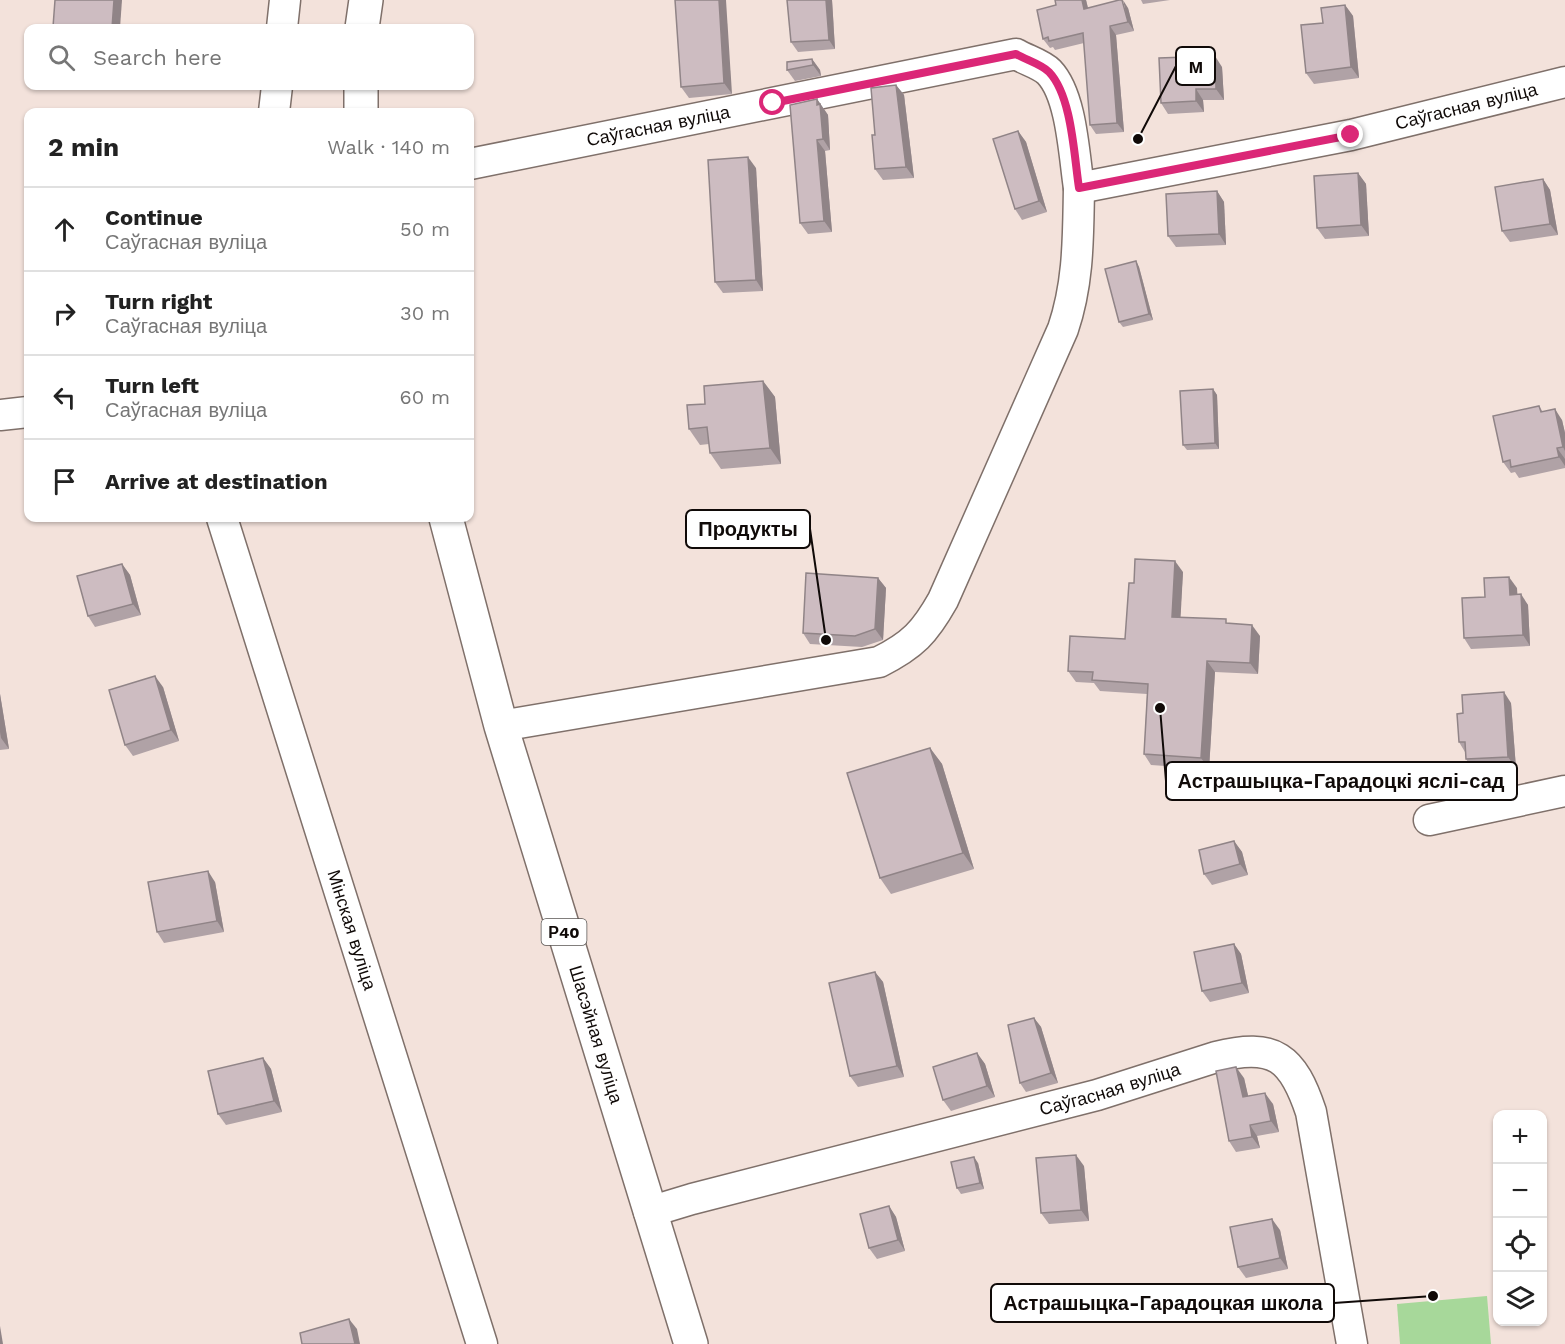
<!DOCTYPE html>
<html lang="en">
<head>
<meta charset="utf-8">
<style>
  :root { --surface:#fff; --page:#f2f2f2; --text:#222; --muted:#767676; --line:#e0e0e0 }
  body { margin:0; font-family:"Work Sans",sans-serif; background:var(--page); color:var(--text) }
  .controls { position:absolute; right:18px; bottom:18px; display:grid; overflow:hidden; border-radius:12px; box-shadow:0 2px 4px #0004 }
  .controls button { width:54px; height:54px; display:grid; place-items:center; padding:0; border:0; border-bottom:2px solid var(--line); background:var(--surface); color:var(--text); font:30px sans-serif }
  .stop { position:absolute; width:18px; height:18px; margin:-14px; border:4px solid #db2777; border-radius:50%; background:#fff }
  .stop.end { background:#db2777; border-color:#fff; box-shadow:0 2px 6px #0008 }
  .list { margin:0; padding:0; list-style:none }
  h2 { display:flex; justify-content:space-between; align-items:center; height:78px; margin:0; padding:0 24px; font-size:26px }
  h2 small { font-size:20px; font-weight:400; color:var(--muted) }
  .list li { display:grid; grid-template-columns:39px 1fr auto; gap:18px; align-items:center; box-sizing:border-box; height:84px; padding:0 24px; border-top:2px solid var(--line) }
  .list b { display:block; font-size:22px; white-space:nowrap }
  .list p { margin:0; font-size:20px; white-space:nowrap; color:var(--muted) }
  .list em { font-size:20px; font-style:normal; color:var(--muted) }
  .icon { flex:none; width:33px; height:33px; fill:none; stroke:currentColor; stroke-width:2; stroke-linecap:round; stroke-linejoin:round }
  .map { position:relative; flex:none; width:1565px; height:1344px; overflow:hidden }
  .search { position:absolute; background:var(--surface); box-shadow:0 2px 4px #0004; left:24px; top:24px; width:450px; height:66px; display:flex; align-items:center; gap:15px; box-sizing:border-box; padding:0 21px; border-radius:12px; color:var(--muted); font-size:22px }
  .panel { position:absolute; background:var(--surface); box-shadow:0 2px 4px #0004; left:24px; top:108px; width:450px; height:414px; border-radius:12px }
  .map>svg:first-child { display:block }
  .green { fill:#a7d89a }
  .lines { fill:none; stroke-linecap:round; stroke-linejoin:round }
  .street-casing { stroke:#7f706a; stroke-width:33 }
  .primary-casing { stroke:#7f706a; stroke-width:36 }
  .street { stroke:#fff; stroke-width:30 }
  .primary { stroke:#fff; stroke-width:33 }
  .wall { fill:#b0a2a6 }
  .shaded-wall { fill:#908487 }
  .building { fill:#cdbcc1; stroke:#908487; stroke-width:1.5 }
  .route { stroke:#db2777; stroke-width:8 }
  .labels { text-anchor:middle; stroke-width:6; stroke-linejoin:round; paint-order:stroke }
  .shield { fill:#fff; stroke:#585452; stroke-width:1.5 }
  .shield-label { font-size:16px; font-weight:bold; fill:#100a08 }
  .street-label { font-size:18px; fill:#100a08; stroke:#fff }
  .leader { fill:none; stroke:#100a08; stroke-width:2 }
  .callout-dot { fill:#100a08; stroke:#fff; stroke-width:2 }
  .callout { fill:#fff; stroke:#100a08; stroke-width:2 }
  .callout-label { font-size:20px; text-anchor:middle; font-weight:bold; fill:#100a08 }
</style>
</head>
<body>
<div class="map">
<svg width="1565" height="1344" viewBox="0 0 1565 1344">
  <rect width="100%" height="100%" fill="#f3e2db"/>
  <path class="green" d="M1487,1296L1491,1344H1400L1397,1304Z"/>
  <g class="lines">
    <g class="street-casing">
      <g id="street">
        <path d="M282,28L285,0"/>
        <path d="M274,112L277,86"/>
        <path id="s1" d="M470,164L1016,54C1026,60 1041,64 1049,72C1072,96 1074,156 1079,188L1351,135L1565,82"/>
        <path d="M0,415L28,412"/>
        <path id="s2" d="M222,518L482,1344"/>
        <path d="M501,726L879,662C913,645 925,632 943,600L1063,329C1079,282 1078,236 1079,188"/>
        <path d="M1429,820L1565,791"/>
        <path id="s3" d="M649,1212L692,1199L1097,1095L1216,1057C1275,1042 1293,1058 1311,1112L1352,1344"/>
      </g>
    </g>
    <g class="primary-casing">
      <g id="primary">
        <path d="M362,28L366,0"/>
        <path d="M361,112V86"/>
        <path id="s4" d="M446,518L501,726L691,1344"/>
      </g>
    </g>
    <use href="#street" class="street"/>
    <use href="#primary" class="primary"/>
  </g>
  <g class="wall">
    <path d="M675,0L732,94L689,98L681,87Z"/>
    <path d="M787,0H832L835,49L798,52L791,42Z"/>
    <path d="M1055,0H1086L1088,8H1128L1134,31L1116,35L1124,132L1096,134L1090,125L1084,43L1055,50L1053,47L1050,48L1043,39L1056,5Z"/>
    <path d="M1141,0H1170L1143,4Z"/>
    <path d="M1345,5L1353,16L1359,78L1314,84L1306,73L1323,23Z"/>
    <path d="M812,59L820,70L821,76L795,81L787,70Z"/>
    <path d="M1222,67L1224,100H1203L1204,112L1168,114L1161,103Z"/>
    <path d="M896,85L904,95L914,178L883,180L875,169V135Z"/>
    <path d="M817,99L828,115L830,150L825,151L832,232L808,234L800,223Z"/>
    <path d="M1018,131L1026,142L1047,212L1022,220L1015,209Z"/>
    <path d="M756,168L763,291L723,293L715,282Z"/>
    <path d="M1358,173L1366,184L1369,236L1325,239L1317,228Z"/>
    <path d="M1543,179L1550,190L1558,235L1510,242L1502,231Z"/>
    <path d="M1217,191L1224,202L1226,245L1176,247L1168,236Z"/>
    <path d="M1136,261L1139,267L1153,320L1123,327L1119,322Z"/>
    <path d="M763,381L775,397L781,464L721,469L710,453L709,444L700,445L689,429L705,404Z"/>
    <path d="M1213,389L1217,395L1219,449L1187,450L1183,445Z"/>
    <path d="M1539,406L1543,412L1562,420L1565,433V468L1519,478L1515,472L1511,473L1503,462Z"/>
    <path d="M122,564L130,575L141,615L95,627L88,616Z"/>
    <path d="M1183,572L1180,617L1229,624L1260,636L1258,674L1215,672L1209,769L1151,765L1144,754L1147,694L1100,691L1094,683L1076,682L1068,671L1125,639L1134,583Z"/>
    <path d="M878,578L886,588L883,640L862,647L810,644L803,633Z"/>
    <path d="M1517,588V594L1528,605L1530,646L1471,649L1464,638L1485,597Z"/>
    <path d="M163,687L179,741L133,756L125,745Z"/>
    <path d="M0,694L9,749L0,750Z"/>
    <path d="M1511,703L1516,768L1473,770L1466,759L1465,752L1459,742Z"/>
    <path d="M930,748L942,764L974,869L891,894L880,878Z"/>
    <path d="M1234,841L1242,852L1248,875L1212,885L1204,874Z"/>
    <path d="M215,882L224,932L164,943L157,932Z"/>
    <path d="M1234,944L1241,954L1249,993L1210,1002L1202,991Z"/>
    <path d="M875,972L883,982L904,1077L858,1087L850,1076Z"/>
    <path d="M1034,1018L1041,1027L1058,1083L1026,1092L1020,1083Z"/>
    <path d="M977,1053L985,1064L995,1097L951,1111L943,1100Z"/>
    <path d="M263,1058L271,1069L282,1112L226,1125L218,1114Z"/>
    <path d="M1244,1078L1248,1096L1273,1104L1279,1132L1257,1136L1260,1148L1236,1152L1229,1141Z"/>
    <path d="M978,1163L984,1189L961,1194L957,1188Z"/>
    <path d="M1084,1166L1089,1221L1049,1224L1041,1213Z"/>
    <path d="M889,1206L896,1217L905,1251L877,1259L869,1248Z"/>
    <path d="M1280,1230L1288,1269L1246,1278L1238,1267Z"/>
  </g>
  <g class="shaded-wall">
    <path d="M114,0H122L120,28H112Z"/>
    <path d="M719,0H726L732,94L724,83Z"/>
    <path d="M826,0H832L835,49L829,40Z"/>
    <path d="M1082,0H1086L1090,17L1084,9Z"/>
    <path d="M1123,0L1128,8L1134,31L1128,22Z"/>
    <path d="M1345,5L1353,16L1359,78L1351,67Z"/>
    <path d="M1110,26L1116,35L1124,132L1117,123Z"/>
    <path d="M1215,56L1222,67L1224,100L1216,89Z"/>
    <path d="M812,59L820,70L821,76L813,65Z"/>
    <path d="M896,85L904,95L914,178L906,167Z"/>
    <path d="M1196,89L1203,100L1204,112L1196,101Z"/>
    <path d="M817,99L828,115L830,150L823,139Z"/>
    <path d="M1018,131L1026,142L1047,212L1039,201Z"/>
    <path d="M817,140L825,151L832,232L824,221Z"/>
    <path d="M748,157L756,168L763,291L756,280Z"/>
    <path d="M1358,173L1366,184L1369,236L1361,225Z"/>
    <path d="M1543,179L1550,190L1558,235L1550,224Z"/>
    <path d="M1217,191L1224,202L1226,245L1219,234Z"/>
    <path d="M1136,261L1139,267L1153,320L1149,314Z"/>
    <path d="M763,381L775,397L781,464L770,448Z"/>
    <path d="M1213,389L1217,395L1219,449L1215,443Z"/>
    <path d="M1555,409L1562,420L1565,433V451L1563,447Z"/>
    <path d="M1557,448L1565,459V466L1559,457Z"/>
    <path d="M1175,561L1183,572L1180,628L1172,617Z"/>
    <path d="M122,564L130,575L141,615L133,604Z"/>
    <path d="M1509,577L1517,588L1518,605L1510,595Z"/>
    <path d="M878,578L886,588L883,640L875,629Z"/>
    <path d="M1521,594L1528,605L1530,646L1523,635Z"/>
    <path d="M1252,625L1260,636L1258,674L1250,663Z"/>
    <path d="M1207,661L1215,672L1209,769L1201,758Z"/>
    <path d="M155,676L163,687L179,741L171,730Z"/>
    <path d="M1504,692L1511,703L1516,768L1508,757Z"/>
    <path d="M0,694L9,749L1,738L0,732Z"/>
    <path d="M930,748L942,764L974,869L963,853Z"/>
    <path d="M1234,841L1242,852L1248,875L1240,864Z"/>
    <path d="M208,871L215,882L224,932L217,921Z"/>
    <path d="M1234,944L1241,954L1249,993L1242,983Z"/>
    <path d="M875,972L883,982L904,1077L897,1066Z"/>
    <path d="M1034,1018L1041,1027L1058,1083L1051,1073Z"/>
    <path d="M977,1053L985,1064L995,1097L987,1086Z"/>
    <path d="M263,1058L271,1069L282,1112L274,1101Z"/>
    <path d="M1236,1067L1244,1078L1251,1108L1243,1097Z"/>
    <path d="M1265,1093L1273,1104L1279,1132L1271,1121Z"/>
    <path d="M1250,1125L1257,1136L1260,1148L1252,1137Z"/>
    <path d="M1076,1155L1084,1166L1089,1221L1081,1210Z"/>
    <path d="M974,1157L978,1163L984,1189L980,1183Z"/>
    <path d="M889,1206L896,1217L905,1251L898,1240Z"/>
    <path d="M1272,1219L1280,1230L1288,1269L1280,1258Z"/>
    <path d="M349,1319L357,1329L360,1344H355Z"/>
    <path d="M0,1326L3,1344H0Z"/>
  </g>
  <g class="building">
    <path d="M55,0H114L112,28H68L53,27Z"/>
    <path d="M675,0H719L724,83L681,87Z"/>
    <path d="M787,0H826L829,40L791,42Z"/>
    <path d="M1055,0H1082L1084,9L1119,0H1122L1128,22L1110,26L1117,123L1090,125L1083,33L1049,41L1048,37L1043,39L1037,10L1056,5Z"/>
    <path d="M1345,5L1351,67L1306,73L1301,25L1323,23L1321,8Z"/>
    <path d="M1215,56L1216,89H1196V101L1161,103L1159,58Z"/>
    <path d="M812,59L813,65L787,70V62Z"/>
    <path d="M896,85L906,167L875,169L872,135H875L871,88Z"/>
    <path d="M817,99V105L820,104L823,139L817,140L824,221L800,223L790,105Z"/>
    <path d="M1018,131L1039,201L1015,209L993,139Z"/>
    <path d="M748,157L756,280L715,282L708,160Z"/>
    <path d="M1358,173L1361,225L1317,228L1314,176Z"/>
    <path d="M1543,179L1550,224L1502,231L1495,187Z"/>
    <path d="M1217,191L1219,234L1168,236L1166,194Z"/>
    <path d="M1136,261L1149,314L1119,322L1105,269Z"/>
    <path d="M763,381L770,448L710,453L707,427L689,429L687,405L705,404L704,386Z"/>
    <path d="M1213,389L1215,443L1183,445L1180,391Z"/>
    <path d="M1539,406L1541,412L1555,409L1563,447L1557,448L1559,457L1511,467L1510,460L1503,462L1493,416Z"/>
    <path d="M1135,559L1175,561L1172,617L1226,619V623L1252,625L1250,663L1207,661L1201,758L1144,754L1148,684L1092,680L1093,672L1068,671L1070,636L1125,639L1129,583H1134Z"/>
    <path d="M122,564L133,604L88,616L77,576Z"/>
    <path d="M806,573L878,578L875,629L855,636L803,633Z"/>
    <path d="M1509,577L1510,595L1521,594L1523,635L1464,638L1462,598L1485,597L1484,578Z"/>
    <path d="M155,676L171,730L125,745L109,690Z"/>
    <path d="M1504,692L1508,757L1466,759L1465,742H1459L1457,714L1463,713L1462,695Z"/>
    <path d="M930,748L963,853L880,878L847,773Z"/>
    <path d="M1234,841L1240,864L1204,874L1199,850Z"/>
    <path d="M208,871L217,921L157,932L148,882Z"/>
    <path d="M1234,944L1242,983L1202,991L1194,952Z"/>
    <path d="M875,972L897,1066L850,1076L829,983Z"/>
    <path d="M1034,1018L1051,1073L1020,1083L1008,1025Z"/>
    <path d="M977,1053L987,1086L943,1100L933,1067Z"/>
    <path d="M263,1058L274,1101L218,1114L208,1071Z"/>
    <path d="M1236,1067L1243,1097L1265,1093L1271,1121L1250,1125L1252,1137L1229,1141L1216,1071Z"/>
    <path d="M1076,1155L1081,1210L1041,1213L1036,1158Z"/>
    <path d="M974,1157L980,1183L957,1188L951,1162Z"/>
    <path d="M889,1206L898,1240L869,1248L860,1214Z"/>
    <path d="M1272,1219L1280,1258L1238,1267L1230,1227Z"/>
    <path d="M349,1319L355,1344H302L300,1333Z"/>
  </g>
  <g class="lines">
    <path class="route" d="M773,103L1016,54C1026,60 1041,64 1049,72C1072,96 1074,156 1079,188L1351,135"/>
  </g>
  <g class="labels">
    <rect class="shield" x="541.5" y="919" width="45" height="26" rx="4.5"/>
    <g class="shield-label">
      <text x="564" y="938">Р40</text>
    </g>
    <g class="street-label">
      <text dy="6" stroke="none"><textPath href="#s1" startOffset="1112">Саўгасная вуліца</textPath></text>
      <text dy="6" stroke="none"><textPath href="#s1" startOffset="192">Саўгасная вуліца</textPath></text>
      <text dy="6" stroke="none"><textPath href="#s2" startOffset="432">Мінская вуліца</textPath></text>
      <text dy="6" stroke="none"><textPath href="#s4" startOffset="538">Шасэйная вуліца</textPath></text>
      <text dy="6" stroke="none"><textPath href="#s3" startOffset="477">Саўгасная вуліца</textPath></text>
    </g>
  </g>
  <path class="leader" d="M1138 139L1176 66M826 640L810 529M1160 708L1166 781M1433 1296L1334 1303"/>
  <g class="callout-dot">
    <circle cx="1138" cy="139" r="6"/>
    <circle cx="826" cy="640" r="6"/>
    <circle cx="1160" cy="708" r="6"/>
    <circle cx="1433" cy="1296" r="6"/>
  </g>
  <g class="callout">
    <rect x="1176" y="47" width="39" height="38" rx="6"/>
    <rect x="686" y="510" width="124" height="38" rx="6"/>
    <rect x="1166" y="762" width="351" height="38" rx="6"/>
    <rect x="991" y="1284" width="343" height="38" rx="6"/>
  </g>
  <g class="callout-label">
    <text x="1196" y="73">м</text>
    <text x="748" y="536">Продукты</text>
    <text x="1341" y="788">Астрашыцка-Гарадоцкі яслі-сад</text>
    <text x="1163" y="1310">Астрашыцка-Гарадоцкая школа</text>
  </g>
</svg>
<div class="controls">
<button>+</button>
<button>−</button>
<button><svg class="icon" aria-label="locate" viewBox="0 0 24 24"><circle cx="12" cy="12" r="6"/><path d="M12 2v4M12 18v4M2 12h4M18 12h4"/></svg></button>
<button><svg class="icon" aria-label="layers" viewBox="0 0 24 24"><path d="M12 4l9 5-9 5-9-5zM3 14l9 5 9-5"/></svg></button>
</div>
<div class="stop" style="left:773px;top:103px"></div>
<div class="stop end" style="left:1351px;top:135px"></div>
<div class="search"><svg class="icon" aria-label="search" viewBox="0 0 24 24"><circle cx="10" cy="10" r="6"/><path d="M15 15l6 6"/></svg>Search here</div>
<section class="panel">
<h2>2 min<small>Walk · 140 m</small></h2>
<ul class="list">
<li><svg class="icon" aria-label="ahead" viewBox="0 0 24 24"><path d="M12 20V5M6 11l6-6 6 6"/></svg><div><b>Continue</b><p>Саўгасная вуліца</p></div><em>50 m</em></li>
<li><svg class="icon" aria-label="right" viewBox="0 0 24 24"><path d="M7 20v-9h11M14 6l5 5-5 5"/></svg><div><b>Turn right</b><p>Саўгасная вуліца</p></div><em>30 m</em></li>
<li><svg class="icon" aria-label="left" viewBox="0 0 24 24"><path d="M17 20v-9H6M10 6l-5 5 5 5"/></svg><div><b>Turn left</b><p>Саўгасная вуліца</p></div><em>60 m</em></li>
<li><svg class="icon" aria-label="arrive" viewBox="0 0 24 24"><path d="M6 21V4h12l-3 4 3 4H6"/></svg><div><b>Arrive at destination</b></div></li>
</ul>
</section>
</div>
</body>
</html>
